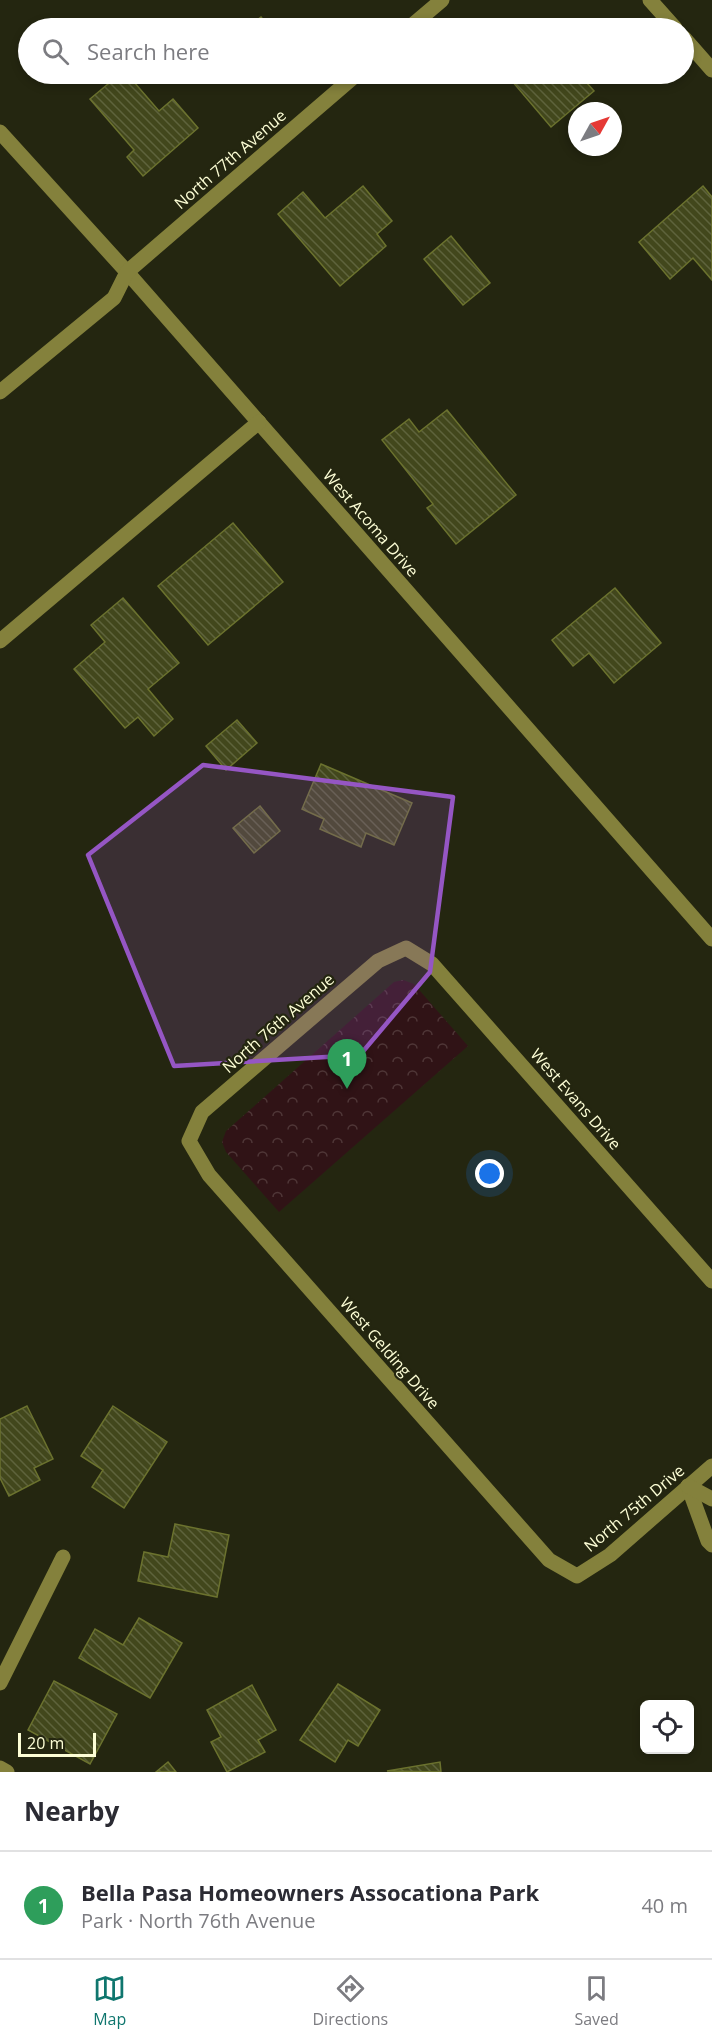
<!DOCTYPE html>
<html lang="en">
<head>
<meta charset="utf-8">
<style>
  :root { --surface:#fff; --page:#f7f7f7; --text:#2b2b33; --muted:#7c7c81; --line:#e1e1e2; --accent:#0f766e }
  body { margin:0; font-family:"Open Sans",sans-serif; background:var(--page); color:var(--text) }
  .controls { position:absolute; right:18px; bottom:18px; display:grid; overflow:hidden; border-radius:9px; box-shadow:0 3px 9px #0003 }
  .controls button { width:54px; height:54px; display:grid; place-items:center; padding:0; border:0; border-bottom:2px solid var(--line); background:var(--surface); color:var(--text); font:30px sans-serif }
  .compass { position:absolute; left:568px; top:102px; width:54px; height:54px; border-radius:50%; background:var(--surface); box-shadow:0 3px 9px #0003; rotate:50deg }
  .scale { position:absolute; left:18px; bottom:15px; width:78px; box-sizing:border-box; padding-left:6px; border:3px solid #fdfed6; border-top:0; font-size:16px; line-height:21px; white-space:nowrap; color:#fdfed6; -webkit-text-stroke:4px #242610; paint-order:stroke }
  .you { position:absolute; left:490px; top:1174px; width:21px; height:21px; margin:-15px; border:4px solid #fff; border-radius:50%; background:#1a73e8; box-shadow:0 0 0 9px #1a73e833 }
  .badge { display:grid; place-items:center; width:39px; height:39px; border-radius:50%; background:var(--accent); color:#fff; font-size:20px; font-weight:700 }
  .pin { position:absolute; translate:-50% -50px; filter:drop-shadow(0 2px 3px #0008) }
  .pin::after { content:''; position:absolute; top:32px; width:21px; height:18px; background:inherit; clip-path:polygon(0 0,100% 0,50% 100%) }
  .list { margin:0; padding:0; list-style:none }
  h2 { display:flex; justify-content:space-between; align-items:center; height:78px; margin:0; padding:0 24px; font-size:26px }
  h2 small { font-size:20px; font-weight:400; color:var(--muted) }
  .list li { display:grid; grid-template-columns:39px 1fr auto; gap:18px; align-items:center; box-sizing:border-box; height:108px; padding:0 24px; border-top:2px solid var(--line) }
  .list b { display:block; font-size:22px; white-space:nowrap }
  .list p { margin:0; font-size:20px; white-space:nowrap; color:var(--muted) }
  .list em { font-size:20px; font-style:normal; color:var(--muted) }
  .icon { flex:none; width:33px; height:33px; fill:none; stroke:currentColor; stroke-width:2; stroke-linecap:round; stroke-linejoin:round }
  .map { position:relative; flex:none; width:712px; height:1772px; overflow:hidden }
  .search { position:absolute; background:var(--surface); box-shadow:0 3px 9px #0003; left:18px; right:18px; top:18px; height:66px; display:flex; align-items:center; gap:15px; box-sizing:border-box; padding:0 21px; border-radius:33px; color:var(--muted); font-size:22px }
  .sheet { height:186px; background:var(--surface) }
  nav { display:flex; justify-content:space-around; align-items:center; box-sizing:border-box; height:84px; border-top:2px solid var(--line); background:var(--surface); font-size:16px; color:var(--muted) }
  nav a { display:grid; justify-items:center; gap:3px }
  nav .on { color:var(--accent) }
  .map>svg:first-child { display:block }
  .park { fill:url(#park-crowns) }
  .building { fill:url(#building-back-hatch); stroke:#6b722e; stroke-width:1.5 }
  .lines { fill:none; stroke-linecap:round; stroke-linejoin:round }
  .minor { stroke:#84813c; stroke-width:15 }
  .marked { fill:#9556c4; fill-opacity:0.2; stroke:#9556c4; stroke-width:4.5; stroke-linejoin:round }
  .labels { text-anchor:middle; stroke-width:4.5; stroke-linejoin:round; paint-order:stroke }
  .street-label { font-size:16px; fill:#fdfed6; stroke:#242610 }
</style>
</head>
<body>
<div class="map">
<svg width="712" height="1772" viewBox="0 0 712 1772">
  <defs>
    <pattern id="park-crowns" width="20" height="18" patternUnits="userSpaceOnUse" patternTransform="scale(1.5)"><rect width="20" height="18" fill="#301316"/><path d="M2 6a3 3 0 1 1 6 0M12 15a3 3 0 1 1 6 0" fill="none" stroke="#4f3637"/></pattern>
    <pattern id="building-back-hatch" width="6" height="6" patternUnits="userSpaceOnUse" patternTransform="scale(1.5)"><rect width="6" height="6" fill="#42471c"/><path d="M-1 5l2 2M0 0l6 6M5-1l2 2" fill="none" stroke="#5e633c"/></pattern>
  </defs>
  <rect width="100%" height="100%" fill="#242610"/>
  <path class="park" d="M403,980L414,984L468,1046L279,1212L226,1152L222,1142L226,1131L394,982Z"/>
  <g class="building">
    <path d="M261,17L270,28H247Z"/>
    <path d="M533,19L541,28H523Z"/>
    <path d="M120,74H127L159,111L173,99L198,128L143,176L127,157L134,150L90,99Z"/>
    <path d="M506,74H579L594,91L551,127Z"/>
    <path d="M363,186L392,221L377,234L386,246L340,286L278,214L303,192L325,218Z"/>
    <path d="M703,186L712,197V280L693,258L670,279L639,242Z"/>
    <path d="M451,236L490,283L463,305L424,259Z"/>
    <path d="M447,410L516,495L456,544L427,508L433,504L382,440L409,419L419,432Z"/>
    <path d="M233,523L283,582L208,645L158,586Z"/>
    <path d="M615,588L661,643L614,683L589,653L573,666L552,640Z"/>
    <path d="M123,598L179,663L148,689L173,719L154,736L138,717L125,728L74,669L105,642L91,625Z"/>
    <path d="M237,720L257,743L226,770L206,746Z"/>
    <path d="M321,764L412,803L394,845L366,833L361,847L320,829L324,819L302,809Z"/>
    <path d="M260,806L280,831L254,853L233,828Z"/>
    <path d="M27,1406L53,1459L34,1468L40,1480L9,1496L0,1478V1419Z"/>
    <path d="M113,1406L167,1442L124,1508L92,1487L103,1470L81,1456Z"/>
    <path d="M175,1524L229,1535L217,1597L138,1581L144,1552L168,1557Z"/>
    <path d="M139,1618L182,1643L150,1698L79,1658L95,1629L123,1645Z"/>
    <path d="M54,1681L117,1714L90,1764L28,1730Z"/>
    <path d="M338,1684L380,1710L358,1746L348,1740L335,1762L300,1740Z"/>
    <path d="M252,1685L276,1730L258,1740L265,1752L227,1772L211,1742L221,1737L207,1710Z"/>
    <path d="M168,1762L176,1772H156Z"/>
    <path d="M440,1762L441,1772L387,1771Z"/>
  </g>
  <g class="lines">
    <g class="minor">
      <path d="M650,0L675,28"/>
      <path d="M409,28L442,0"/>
      <path d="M684,38L712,70"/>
      <path d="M0,132L127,272L712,939"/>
      <path d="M0,392L114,298L127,272L357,74"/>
      <path d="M0,641L259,422"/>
      <path d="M712,1281L432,964L406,948L378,961L202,1112L189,1141L209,1175L549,1560L577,1576L610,1555L712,1466"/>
      <path d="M688,1486L708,1541L712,1545"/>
      <path d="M688,1486L712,1499"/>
      <path d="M0,1683L63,1557"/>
      <path d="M0,1768L7,1772"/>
    </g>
  </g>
  <path class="marked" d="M203,765L453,797L430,972L360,1055L174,1066L88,855Z"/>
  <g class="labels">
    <g class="street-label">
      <text transform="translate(230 159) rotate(-41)" y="6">North 77th Avenue</text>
      <text transform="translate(371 523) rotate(49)" y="6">West Acoma Drive</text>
      <text transform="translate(278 1023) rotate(-41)" y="6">North 76th Avenue</text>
      <text transform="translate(576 1099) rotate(49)" y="6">West Evans Drive</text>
      <text transform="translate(390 1353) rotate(49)" y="6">West Gelding Drive</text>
      <text transform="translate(634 1508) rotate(-40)" y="6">North 75th Drive</text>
    </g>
  </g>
</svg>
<div class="controls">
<button><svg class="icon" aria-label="locate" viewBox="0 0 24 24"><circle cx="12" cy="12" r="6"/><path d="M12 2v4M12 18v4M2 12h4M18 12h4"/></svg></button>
</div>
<svg class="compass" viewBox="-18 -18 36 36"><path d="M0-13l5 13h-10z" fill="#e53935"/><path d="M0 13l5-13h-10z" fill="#7c7c81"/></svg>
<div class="scale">20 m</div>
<div class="you"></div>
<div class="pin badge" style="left:347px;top:1089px;background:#2e9e5b">1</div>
<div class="search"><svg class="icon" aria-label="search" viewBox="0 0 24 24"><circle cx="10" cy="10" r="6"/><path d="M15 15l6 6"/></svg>Search here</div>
</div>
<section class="sheet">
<h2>Nearby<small></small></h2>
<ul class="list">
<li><span class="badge" style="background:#2e9e5b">1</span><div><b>Bella Pasa Homeowners Assocationa Park</b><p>Park · North 76th Avenue</p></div><em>40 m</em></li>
</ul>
</section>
<nav>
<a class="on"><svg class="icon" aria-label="map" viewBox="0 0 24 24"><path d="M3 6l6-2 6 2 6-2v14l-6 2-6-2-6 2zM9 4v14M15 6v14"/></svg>Map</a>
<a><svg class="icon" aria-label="directions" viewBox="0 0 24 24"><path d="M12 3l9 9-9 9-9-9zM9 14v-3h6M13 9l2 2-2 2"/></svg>Directions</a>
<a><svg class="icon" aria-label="saved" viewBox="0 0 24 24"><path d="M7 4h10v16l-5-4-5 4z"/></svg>Saved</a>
</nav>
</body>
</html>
